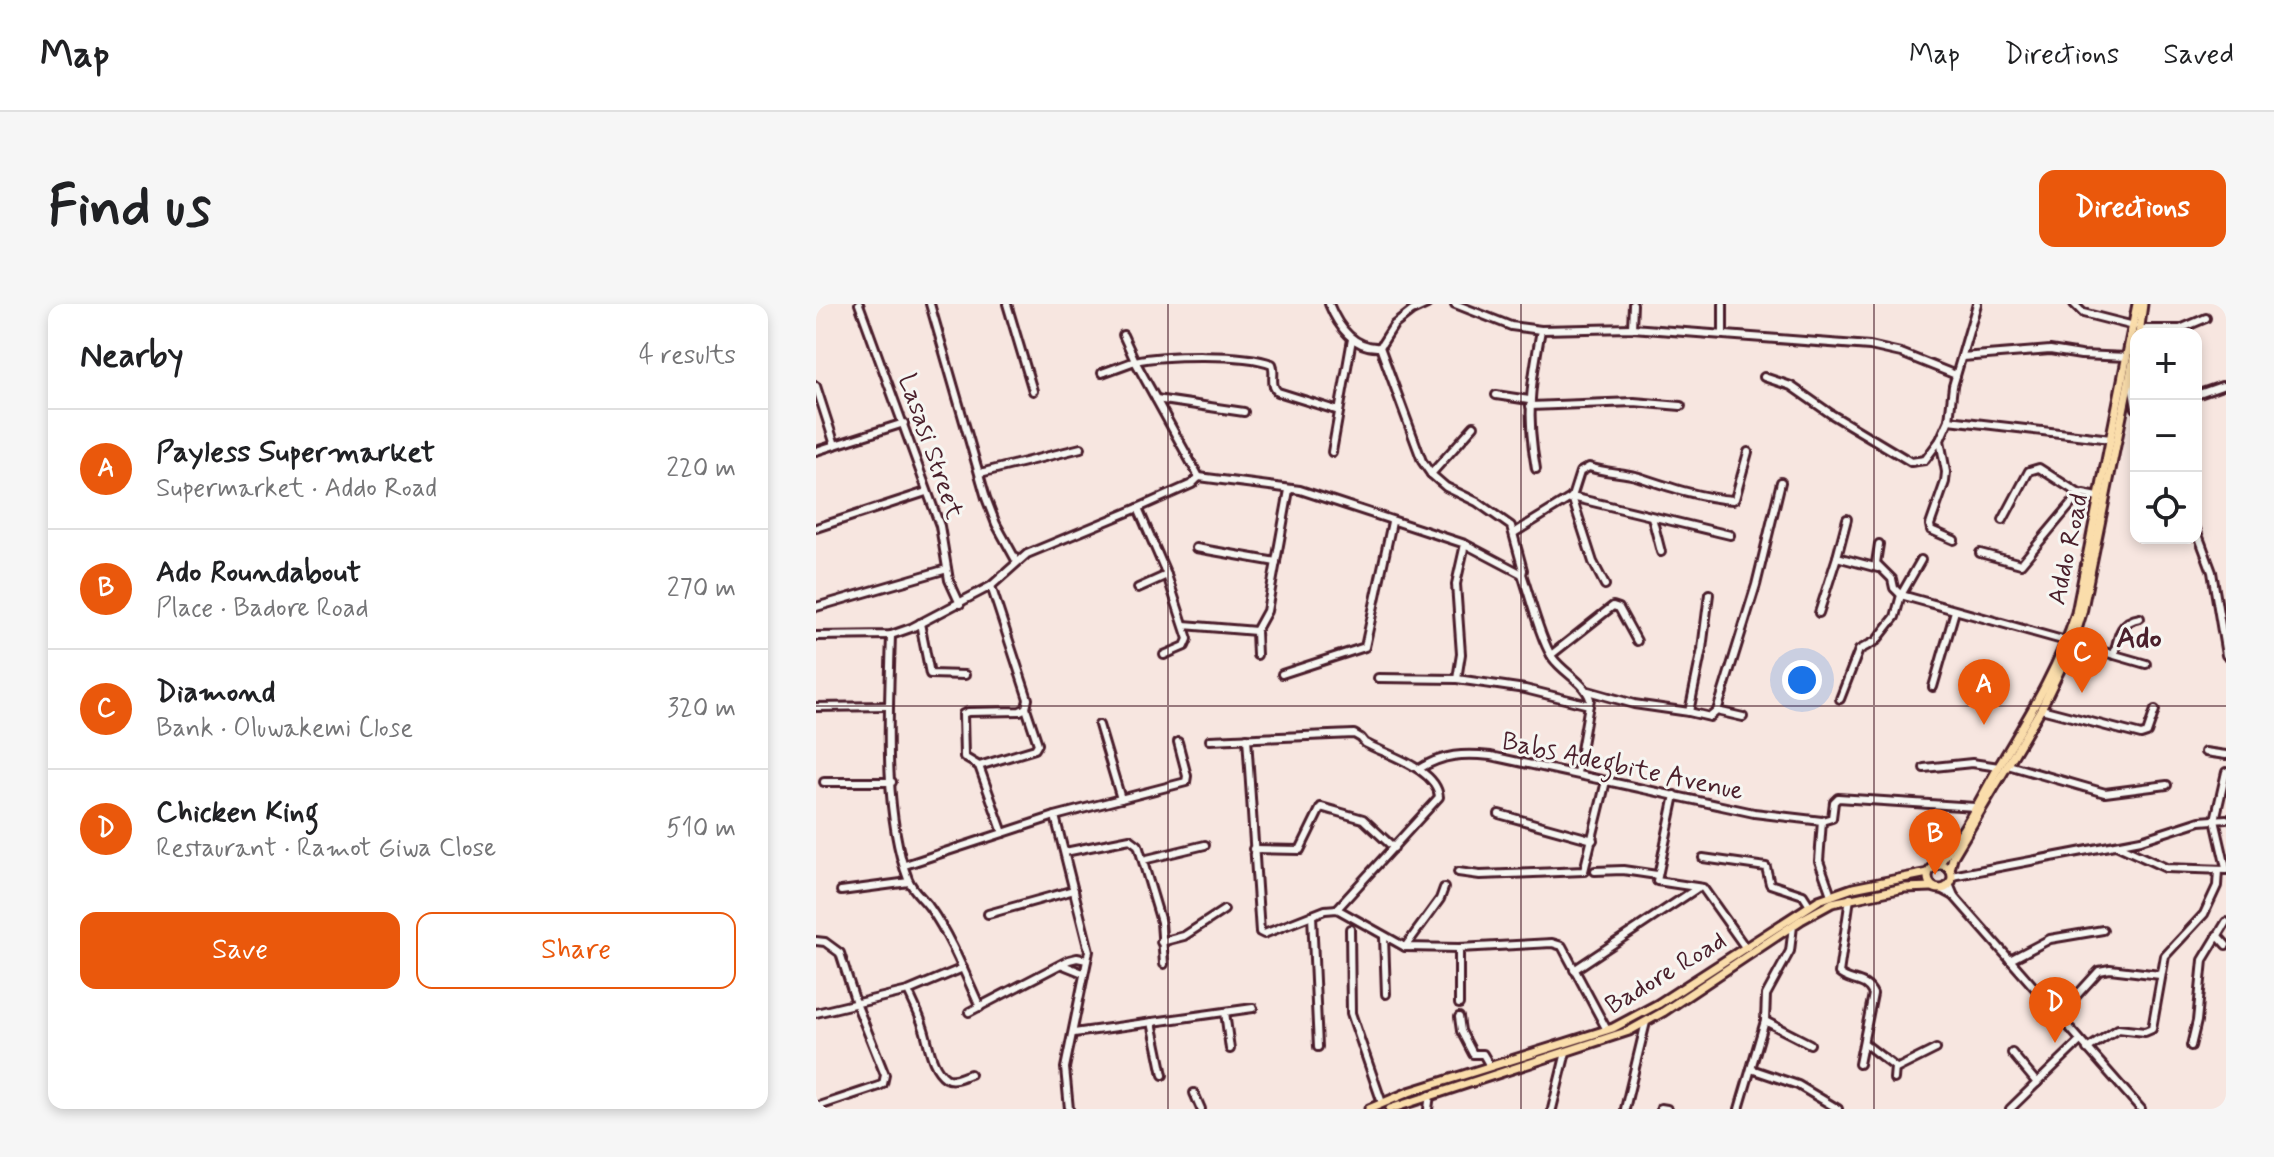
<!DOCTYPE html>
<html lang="en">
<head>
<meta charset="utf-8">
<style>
  :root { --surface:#fff; --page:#f6f6f6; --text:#202124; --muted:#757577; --line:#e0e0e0; --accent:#ea580c }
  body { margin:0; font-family:Mynerve,sans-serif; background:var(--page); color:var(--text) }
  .controls { position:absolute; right:24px; top:24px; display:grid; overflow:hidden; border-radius:16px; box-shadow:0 4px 12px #0003 }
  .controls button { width:72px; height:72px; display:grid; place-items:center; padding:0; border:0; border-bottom:2px solid var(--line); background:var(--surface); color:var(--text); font:40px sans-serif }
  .you { position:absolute; left:986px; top:376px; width:28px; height:28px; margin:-20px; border:6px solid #fff; border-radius:50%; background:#1a73e8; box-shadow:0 0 0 12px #1a73e833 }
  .badge { display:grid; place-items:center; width:52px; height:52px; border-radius:50%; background:var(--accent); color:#fff; font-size:26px; font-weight:700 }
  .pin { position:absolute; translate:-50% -66px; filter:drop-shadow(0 2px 4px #0008) }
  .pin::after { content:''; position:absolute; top:42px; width:28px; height:24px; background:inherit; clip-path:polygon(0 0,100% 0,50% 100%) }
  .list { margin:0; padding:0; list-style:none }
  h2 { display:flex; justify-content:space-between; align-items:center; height:104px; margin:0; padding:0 32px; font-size:34px }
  h2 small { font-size:26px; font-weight:400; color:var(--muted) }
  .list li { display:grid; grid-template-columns:52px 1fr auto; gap:24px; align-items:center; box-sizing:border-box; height:120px; padding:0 32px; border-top:2px solid var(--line) }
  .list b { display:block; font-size:30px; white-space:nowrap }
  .list p { margin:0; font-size:26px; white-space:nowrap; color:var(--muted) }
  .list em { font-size:26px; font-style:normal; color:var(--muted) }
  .actions { display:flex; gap:16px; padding:24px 32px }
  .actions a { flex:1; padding:18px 0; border:2px solid var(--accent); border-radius:16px; text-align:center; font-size:28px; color:var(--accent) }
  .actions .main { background:var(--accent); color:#fff }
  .icon { flex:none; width:44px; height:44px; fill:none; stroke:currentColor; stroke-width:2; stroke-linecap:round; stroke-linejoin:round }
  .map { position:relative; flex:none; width:1410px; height:805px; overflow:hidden; border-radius:16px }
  header { display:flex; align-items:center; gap:48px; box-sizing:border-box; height:112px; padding:0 40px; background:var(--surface); border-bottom:2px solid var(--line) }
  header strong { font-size:38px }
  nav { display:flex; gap:44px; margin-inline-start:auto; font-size:28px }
  .intro { display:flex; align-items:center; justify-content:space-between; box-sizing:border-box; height:192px; padding:0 48px }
  h1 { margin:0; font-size:56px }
  .button { padding:20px 36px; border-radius:16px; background:var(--accent); color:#fff; font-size:28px; font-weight:700 }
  main { display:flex; gap:48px; padding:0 48px }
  aside { flex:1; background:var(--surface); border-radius:16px; box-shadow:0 4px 12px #0003 }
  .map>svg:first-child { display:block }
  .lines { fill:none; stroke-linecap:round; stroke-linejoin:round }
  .minor-casing { stroke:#4a1f2b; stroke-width:12 }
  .major-casing { stroke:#4a1f2b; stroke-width:13 }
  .minor { stroke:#f6f6f2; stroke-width:6 }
  .major { stroke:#faddab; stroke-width:7 }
  .grid { fill:none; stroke:#4a1f2b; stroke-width:2; stroke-opacity:0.55 }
  .labels { text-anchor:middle; stroke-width:6; stroke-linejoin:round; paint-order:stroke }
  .street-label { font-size:26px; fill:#4a1f2b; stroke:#f6f6f2 }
  .quarter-label { font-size:30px; font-weight:bold; fill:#4a1f2b; stroke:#f6f6f2 }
</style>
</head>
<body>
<header>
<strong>Map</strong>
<nav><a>Map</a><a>Directions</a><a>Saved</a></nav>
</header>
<div class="intro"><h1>Find us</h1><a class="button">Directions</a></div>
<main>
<aside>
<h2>Nearby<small>4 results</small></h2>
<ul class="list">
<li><span class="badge">A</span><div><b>Payless Supermarket</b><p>Supermarket · Addo Road</p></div><em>220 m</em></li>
<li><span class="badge">B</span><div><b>Ado Roundabout</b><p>Place · Badore Road</p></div><em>270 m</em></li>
<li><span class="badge">C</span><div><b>Diamond</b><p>Bank · Oluwakemi Close</p></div><em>320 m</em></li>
<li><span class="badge">D</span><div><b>Chicken King</b><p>Restaurant · Ramot Giwa Close</p></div><em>510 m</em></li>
</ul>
<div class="actions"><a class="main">Save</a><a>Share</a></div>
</aside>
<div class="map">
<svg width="1410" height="805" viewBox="0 0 1410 805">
  <rect width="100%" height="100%" fill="#f7e6e0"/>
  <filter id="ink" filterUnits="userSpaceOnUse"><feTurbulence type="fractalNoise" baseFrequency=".0125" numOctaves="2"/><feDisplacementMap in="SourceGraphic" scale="16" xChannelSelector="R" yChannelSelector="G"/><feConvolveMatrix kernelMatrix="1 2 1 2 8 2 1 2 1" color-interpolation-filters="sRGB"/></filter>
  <g filter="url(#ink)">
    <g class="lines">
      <g class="minor-casing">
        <g id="minor">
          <path d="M43,0L124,222L133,276L144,300"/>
          <path d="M114,0L170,194L180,220L201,258"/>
          <path d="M191,0L217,87"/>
          <path d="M513,0C522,22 538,45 564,43"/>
          <path d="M639,0L695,22L725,26L816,24L1054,42L1085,49L1140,71"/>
          <path d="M907,0V29"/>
          <path d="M1258,0L1267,9L1318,22"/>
          <path d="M816,24L817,0"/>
          <path d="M1324,25H1364L1390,14"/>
          <path d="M564,43L606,157L615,170L630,183L661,198L695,222L707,266L706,270C714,293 724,334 736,353C747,369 769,378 774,395L761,469"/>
          <path d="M564,43L578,21L596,7L611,0"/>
          <path d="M1146,53L1234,46L1265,51L1311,53"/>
          <path d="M286,69L319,57L307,31"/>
          <path d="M948,73L975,82L1015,110L1095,158L1109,156L1124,136"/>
          <path d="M1315,74L1320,104"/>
          <path d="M0,82L19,141"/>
          <path d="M680,91L713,96"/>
          <path d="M1380,91L1406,82"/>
          <path d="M340,95L428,108"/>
          <path d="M714,102L818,98L865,102"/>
          <path d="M1133,116L1295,135"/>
          <path d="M0,147L88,119"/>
          <path d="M516,148L536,35"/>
          <path d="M720,165C710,110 715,79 725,26"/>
          <path d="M164,169L265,144"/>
          <path d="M615,170L658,122"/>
          <path d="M383,173L319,57C348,51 428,49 456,60C460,69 453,81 462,88L523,107"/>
          <path d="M383,173L484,186L649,240L706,270"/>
          <path d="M322,204L351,271L372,335L369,342L348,351"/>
          <path d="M836,213L845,248"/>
          <path d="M1031,215L1021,253L1062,264"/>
          <path d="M1187,216L1213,167L1223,164L1265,191"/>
          <path d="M0,224L110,188"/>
          <path d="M1380,225L1396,268L1410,351"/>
          <path d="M698,229L756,193L914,231"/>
          <path d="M1138,236L1115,226L1114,221L1129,178L1130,168L1124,136L1133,116L1137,82L1161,0"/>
          <path d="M1063,240L1060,259L1076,275L1078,284L1085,291L1250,337"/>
          <path d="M380,244L460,258"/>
          <path d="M1164,249L1205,260L1262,192L1267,190L1282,193"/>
          <path d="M789,281L777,258L756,193L764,168L773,163C790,169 806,168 823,173C853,183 885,194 917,196L919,195L932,148"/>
          <path d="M322,284L351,271"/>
          <path d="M0,303L131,265"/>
          <path d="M1003,309L1021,253"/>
          <path d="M104,319L114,370L149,371"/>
          <path d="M368,321L440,327"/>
          <path d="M75,331C73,403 66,508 92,575C96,586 107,594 114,604C135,634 149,670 164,703"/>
          <path d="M0,332L75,331L95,324L175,282L211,250L322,204L376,180L383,173"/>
          <path d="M1257,339L1330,360"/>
          <path d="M441,351L440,327L451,307L473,186"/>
          <path d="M735,351L797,302L803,304L821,337"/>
          <path d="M1298,351C1302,334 1303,317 1324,314"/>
          <path d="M466,370L549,343L576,218"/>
          <path d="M562,374L641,375L709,385L773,401"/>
          <path d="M641,375L645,350L640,280L649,240"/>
          <path d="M1117,383L1139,307"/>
          <path d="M772,387L818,400L873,408L894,413L901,407L927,413"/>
          <path d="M1024,395L1043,346L1060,337L1079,313L1085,291L1105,256"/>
          <path d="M0,403L72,402"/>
          <path d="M1225,405L1325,431L1331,429L1339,406"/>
          <path d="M901,407L940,281L965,178"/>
          <path d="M873,408L886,345L893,290"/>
          <path d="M283,421L305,495"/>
          <path d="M431,434L444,628L448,630L509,606L521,605L589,643L643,644L736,639L746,642L791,726"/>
          <path d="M394,436L538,430L545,434L549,439C571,451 621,465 623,493L521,605"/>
          <path d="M1389,448L1410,451"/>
          <path d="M1192,461L1289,489L1351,481"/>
          <path d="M163,462L219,445L222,440L210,404L212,395L175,282"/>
          <path d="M1108,464L1156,459L1183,463"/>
          <path d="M603,465C627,450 648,449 675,452L938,509L1006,517"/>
          <path d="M1410,468L1399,516L1410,564"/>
          <path d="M8,478H76"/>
          <path d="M859,491L841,577L887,584L929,643"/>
          <path d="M683,510L777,536"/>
          <path d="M239,512L273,647L249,764L253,805"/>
          <path d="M187,529L163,462L148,453L147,410L152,408L204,407L210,404"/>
          <path d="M1300,541L1350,564L1410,566"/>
          <path d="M437,545L484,546L505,503L547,515L578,544"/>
          <path d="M249,548L314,535L322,541L345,618L348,660"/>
          <path d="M887,554L950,563L954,580L987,591L994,602"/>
          <path d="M327,556L389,541"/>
          <path d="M89,561L239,512L370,478L371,472L362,438"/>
          <path d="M779,567L807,566L841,571"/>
          <path d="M642,568L664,571L768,567L790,477"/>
          <path d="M1136,572L1325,536L1384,517L1410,515"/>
          <path d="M1133,580L1138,592"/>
          <path d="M1125,585L1138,592L1325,805"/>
          <path d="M25,587L93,578"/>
          <path d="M1015,591L1003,557L1006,517L1016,514L1018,498L1022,494L1159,503"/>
          <path d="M1034,594L1023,669C1033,679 1050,674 1057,690L1043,760"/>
          <path d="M172,610L258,586"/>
          <path d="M496,611L502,743"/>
          <path d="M534,625L535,709L566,799"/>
          <path d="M1401,631L1410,641"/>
          <path d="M568,633L570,690"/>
          <path d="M0,637L9,638L24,649L40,699L69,771L67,780L63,782L0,803"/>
          <path d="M345,638L368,632L408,606"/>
          <path d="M589,643L624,595L628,584"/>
          <path d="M643,644V700"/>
          <path d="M1194,656L1234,635L1287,626"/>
          <path d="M247,661L267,669"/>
          <path d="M758,666L880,585"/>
          <path d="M92,687C97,698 103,710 107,722C113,738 114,763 130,774C137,778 146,773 154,770"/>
          <path d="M153,708L253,656L261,654L271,656"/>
          <path d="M409,708L414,745"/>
          <path d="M0,709L92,687L147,664"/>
          <path d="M1242,712L1283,667L1294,665L1344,671"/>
          <path d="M643,713L645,727L657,750H667L674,762"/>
          <path d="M949,717L994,740"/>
          <path d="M336,718L347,771"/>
          <path d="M258,729L437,704"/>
          <path d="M1048,739L1079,763L1078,775"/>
          <path d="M1375,742L1381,717L1387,656L1410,618"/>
          <path d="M1271,745L1302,725L1329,728L1336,725L1349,652L1388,610L1401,582L1402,566"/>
          <path d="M1196,749L1221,779"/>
          <path d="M935,765L982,781L1022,805"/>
          <path d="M1080,765L1120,745"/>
          <path d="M378,789L385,805"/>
          <path d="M845,804L851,805"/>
          <path d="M612,805L614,791"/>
          <path d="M736,805L750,748"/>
          <path d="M809,805L830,718"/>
          <path d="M923,805L949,717L950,691L974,647L977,622"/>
          <path d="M1194,805L1264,737"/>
        </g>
      </g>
      <g class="major-casing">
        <g id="major">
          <path d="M1323,30L1327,0"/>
          <circle cx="1124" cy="573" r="12"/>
          <path d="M1121,562C1146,532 1164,496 1183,462C1212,413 1243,364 1260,309L1321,0"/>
          <path d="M1134,566L1137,553L1225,405L1257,339L1266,309L1320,43"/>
          <path d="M553,805L593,788L797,724L842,700L1003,596L1037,584L1112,569"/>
          <path d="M574,805L813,727L847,708L985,616L1016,599L1088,584L1116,583"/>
        </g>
      </g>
      <use href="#minor" class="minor"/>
      <use href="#major" class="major"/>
    </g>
  </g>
  <path class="grid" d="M352,0V805M705,0V805M1058,0V805M0,402H1410"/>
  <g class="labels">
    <g class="street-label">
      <text transform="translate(116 142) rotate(71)" y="9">Lasasi Street</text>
      <text transform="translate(1251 245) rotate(-78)" y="9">Addo Road</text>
      <text transform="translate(807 461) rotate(12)" y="9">Babs Adegbite Avenue</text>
      <text transform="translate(849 668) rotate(-31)" y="9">Badore Road</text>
    </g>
    <g class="quarter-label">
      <text x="1323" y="343">Ado</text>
    </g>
  </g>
</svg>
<div class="controls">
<button>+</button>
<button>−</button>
<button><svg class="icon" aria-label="locate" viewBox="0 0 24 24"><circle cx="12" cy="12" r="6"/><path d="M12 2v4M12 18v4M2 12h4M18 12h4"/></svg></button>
</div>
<div class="you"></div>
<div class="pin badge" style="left:1168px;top:421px">A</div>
<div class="pin badge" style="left:1119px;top:571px">B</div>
<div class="pin badge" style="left:1266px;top:389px">C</div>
<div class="pin badge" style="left:1239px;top:739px">D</div>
</div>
</main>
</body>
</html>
